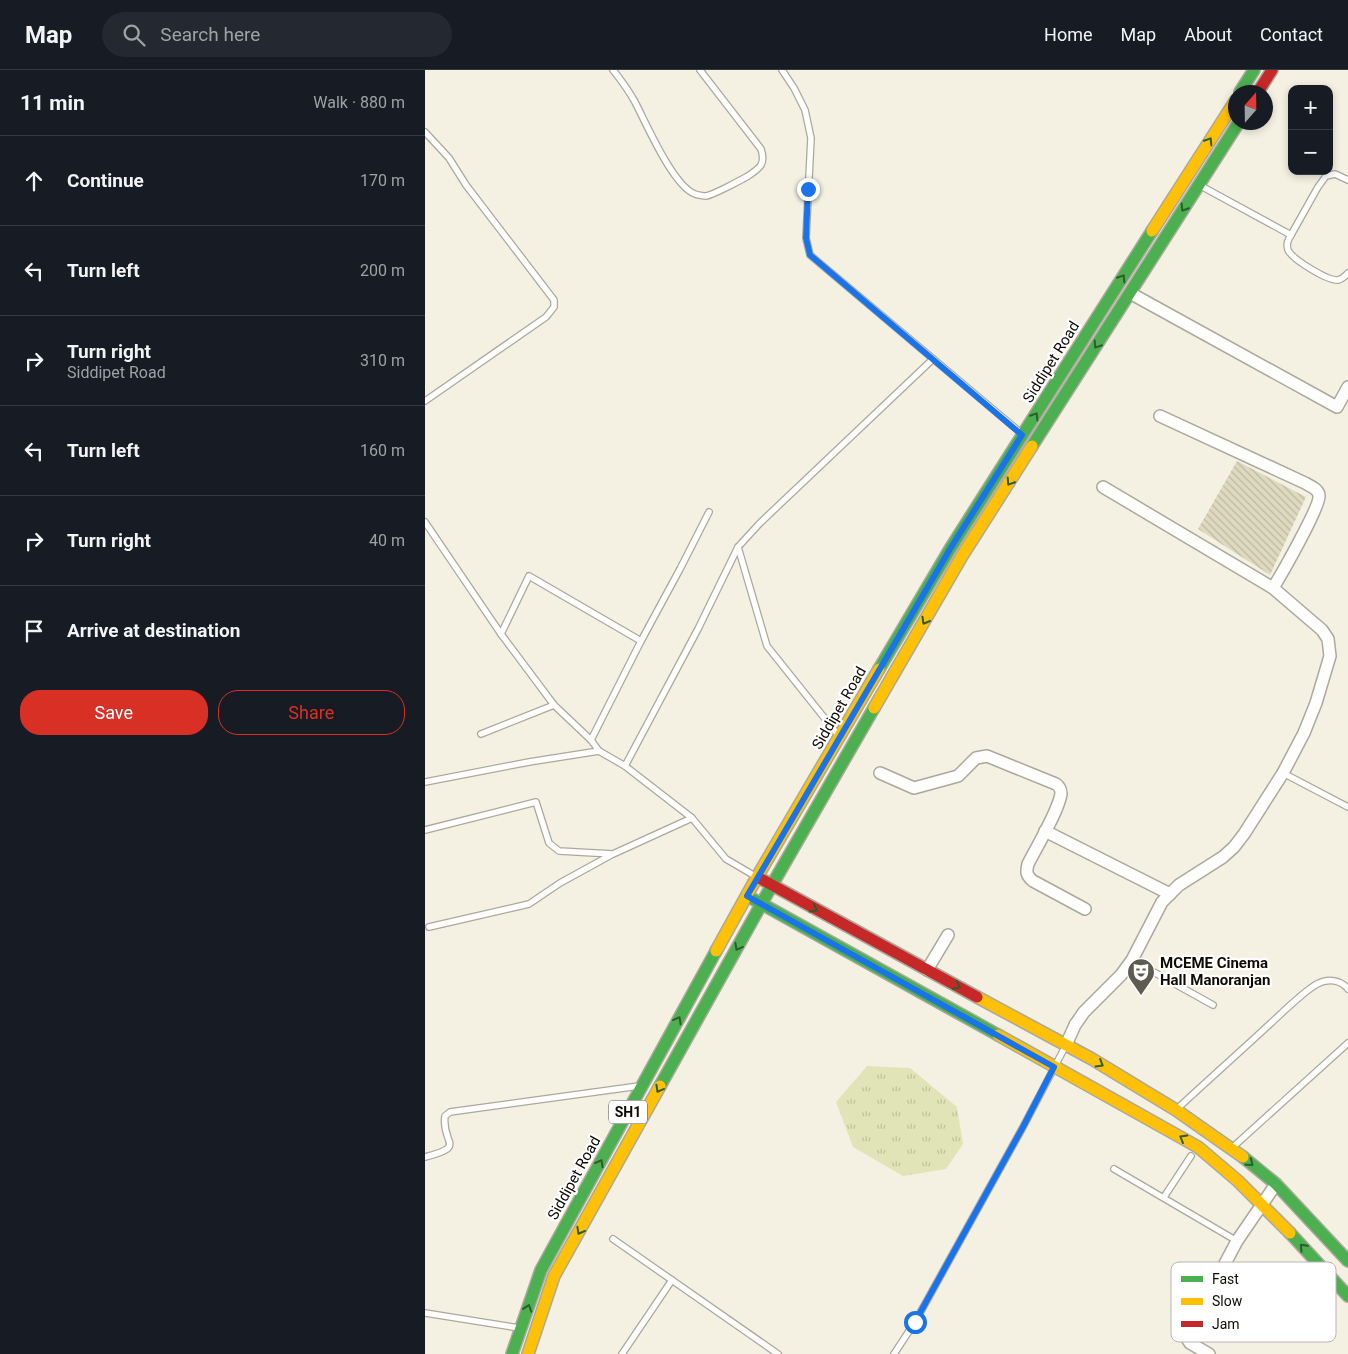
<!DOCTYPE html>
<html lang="en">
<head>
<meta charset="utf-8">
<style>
  :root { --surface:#171b24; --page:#242831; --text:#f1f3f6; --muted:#9ea1a6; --line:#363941; --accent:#d93025 }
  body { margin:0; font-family:Roboto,sans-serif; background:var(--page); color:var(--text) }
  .controls { position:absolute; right:15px; top:15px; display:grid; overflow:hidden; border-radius:10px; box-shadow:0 2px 8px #0003 }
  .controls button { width:45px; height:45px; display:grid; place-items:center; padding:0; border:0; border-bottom:1px solid var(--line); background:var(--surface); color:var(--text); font:25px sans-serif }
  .compass { position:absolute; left:803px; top:15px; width:45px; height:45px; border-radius:50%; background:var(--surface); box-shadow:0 2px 8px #0003; rotate:20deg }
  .stop { position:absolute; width:15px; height:15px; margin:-11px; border:4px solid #1a73e8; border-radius:50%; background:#fff }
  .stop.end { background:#1a73e8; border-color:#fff; box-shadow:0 1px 5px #0008 }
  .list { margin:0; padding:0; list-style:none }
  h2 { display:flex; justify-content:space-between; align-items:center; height:65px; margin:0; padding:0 20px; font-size:21px }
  h2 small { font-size:16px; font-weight:400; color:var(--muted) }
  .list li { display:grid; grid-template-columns:32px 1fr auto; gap:15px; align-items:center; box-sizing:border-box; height:90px; padding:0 20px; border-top:1px solid var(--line) }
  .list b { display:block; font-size:19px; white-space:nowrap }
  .list p { margin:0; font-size:16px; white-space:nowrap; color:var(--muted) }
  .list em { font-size:16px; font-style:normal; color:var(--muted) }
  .actions { display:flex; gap:10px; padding:15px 20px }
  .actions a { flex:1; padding:11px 0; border:1px solid var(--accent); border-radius:20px; text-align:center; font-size:18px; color:var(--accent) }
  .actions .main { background:var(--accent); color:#fff }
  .icon { flex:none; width:28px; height:28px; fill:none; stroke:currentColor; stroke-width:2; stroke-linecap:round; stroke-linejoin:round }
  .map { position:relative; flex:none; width:923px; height:1284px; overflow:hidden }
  header { display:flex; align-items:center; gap:30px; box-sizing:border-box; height:70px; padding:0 25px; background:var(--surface); border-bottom:1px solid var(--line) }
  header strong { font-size:24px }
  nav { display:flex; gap:28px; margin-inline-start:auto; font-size:18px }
  .search { width:350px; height:45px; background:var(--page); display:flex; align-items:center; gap:12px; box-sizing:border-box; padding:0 18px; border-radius:28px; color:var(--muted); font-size:19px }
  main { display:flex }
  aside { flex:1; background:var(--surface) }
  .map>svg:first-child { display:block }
  .grass { fill:url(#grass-tufts) }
  .building { fill:url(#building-back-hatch) }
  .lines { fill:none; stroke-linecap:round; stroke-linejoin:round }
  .lane-casing { stroke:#aba89d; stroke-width:8 }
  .street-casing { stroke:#aba89d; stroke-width:14 }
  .fast-casing { stroke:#aba89d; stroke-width:14 }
  .slow-casing { stroke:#aba89d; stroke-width:14 }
  .jam-casing { stroke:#aba89d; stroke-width:14 }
  .lane { stroke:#fdfdfb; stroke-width:5.5 }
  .street { stroke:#fdfdfb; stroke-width:11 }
  .fast { stroke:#4caf50; stroke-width:11 }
  .slow { stroke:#ffc107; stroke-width:11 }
  .jam { stroke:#c62828; stroke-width:11 }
  .oneway { stroke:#2c5d2a }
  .route { stroke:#1a73e8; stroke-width:6 }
  .labels { text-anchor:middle; stroke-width:4.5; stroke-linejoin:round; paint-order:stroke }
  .shield { fill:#fff; stroke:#56544f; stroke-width:1 }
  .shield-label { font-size:14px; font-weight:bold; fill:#0d0b04 }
  .street-label { font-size:15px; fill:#0d0b04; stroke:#fff }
  .poi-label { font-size:15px; font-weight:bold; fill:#0d0b04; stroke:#fff; text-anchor:start }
  .key { fill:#fff; stroke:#b6b6b4; stroke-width:1 }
  .key-label { font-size:14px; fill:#0d0b04 }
</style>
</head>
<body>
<header>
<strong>Map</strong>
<div class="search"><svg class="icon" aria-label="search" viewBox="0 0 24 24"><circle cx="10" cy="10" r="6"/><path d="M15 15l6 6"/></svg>Search here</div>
<nav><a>Home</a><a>Map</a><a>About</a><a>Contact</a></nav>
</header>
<main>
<aside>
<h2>11 min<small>Walk · 880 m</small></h2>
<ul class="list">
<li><svg class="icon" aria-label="ahead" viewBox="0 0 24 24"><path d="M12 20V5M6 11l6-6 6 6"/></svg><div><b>Continue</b></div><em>170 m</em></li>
<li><svg class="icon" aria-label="left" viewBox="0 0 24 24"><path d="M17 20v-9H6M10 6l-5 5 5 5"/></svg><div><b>Turn left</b></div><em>200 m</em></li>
<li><svg class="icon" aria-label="right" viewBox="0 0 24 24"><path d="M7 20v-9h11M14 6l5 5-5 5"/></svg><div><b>Turn right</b><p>Siddipet Road</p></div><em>310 m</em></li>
<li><svg class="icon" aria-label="left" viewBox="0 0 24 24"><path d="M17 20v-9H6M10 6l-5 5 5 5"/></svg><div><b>Turn left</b></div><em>160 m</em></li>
<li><svg class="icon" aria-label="right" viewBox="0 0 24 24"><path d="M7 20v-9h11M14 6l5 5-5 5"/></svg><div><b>Turn right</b></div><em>40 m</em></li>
<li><svg class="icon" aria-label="arrive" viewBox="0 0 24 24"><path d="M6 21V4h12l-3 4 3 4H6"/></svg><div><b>Arrive at destination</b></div></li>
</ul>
<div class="actions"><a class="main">Save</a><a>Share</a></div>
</aside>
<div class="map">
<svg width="923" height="1284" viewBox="0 0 923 1284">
  <defs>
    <pattern id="grass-tufts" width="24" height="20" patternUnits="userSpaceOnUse" patternTransform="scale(1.25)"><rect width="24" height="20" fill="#e1e4b7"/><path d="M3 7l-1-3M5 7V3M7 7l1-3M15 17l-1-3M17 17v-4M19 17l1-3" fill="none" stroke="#c0c29c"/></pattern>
    <pattern id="building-back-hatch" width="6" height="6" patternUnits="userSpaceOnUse" patternTransform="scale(1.25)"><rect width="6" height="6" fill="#ded9bf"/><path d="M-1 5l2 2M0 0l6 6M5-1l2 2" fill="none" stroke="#bdb9a2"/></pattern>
  </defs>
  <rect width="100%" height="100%" fill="#f4f1e2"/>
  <path class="grass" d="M442,996L485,998L532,1037L538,1074L521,1099L478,1106L428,1077L411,1032Z"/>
  <path class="building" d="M812,391L881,427L845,505L773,459Z"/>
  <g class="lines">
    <g class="lane-casing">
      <g id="lane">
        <path d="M188,0C196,10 204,21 210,32C221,53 248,116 270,124C272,125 279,126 281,126C288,125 316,110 323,106C335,98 341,94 336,79L275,0"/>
        <path d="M357,0L369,18L380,40L386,68L381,168L385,185L596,363"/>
        <path d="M0,62L24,88L41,115L129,230V237L121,247L0,331"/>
        <path d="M776,116L866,165C863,170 861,174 863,180C868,190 903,211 913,210C918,209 920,206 923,203"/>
        <path d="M866,165L893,117L901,106L910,104L923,110"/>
        <path d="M0,452L76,564L129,635L166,670L174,681L200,696L267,748L301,789L330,806"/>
        <path d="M76,564L104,506L216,571"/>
        <path d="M56,664L129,635"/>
        <path d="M413,665L342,576L313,477L335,453L508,289"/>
        <path d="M166,670L216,571L255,499L284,442"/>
        <path d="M200,696L273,559L313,477"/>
        <path d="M858,703L923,737"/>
        <path d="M0,712L104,692L174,681"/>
        <path d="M0,760L111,732L124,773L134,781L188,784L267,748"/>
        <path d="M4,857L104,834L135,813L186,785"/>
        <path d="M707,890L788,935"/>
        <path d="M752,1039C783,1010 815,982 846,953C857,943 879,921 892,914C903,908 916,910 923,919"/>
        <path d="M808,1077L923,973"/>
        <path d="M0,1087C43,1076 16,1074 20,1046L25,1042L214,1016"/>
        <path d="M689,1099L812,1171"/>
        <path d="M739,1127L766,1086"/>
        <path d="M188,1169L353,1284"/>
        <path d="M0,1243L94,1258"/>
        <path d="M197,1284L247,1210"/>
        <path d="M469,1284L490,1252L598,1057L640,977"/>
      </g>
    </g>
    <g class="street-casing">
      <g id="street">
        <path d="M705,223L912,337L923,317"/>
        <path d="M735,346L880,413C885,416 894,419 894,426C895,437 856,505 848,518"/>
        <path d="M455,703L489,718L533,706L551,688L562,686L631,714C635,717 636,719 636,724C633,742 612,776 603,794C601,802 601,805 608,811L660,839"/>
        <path d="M620,761L745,824"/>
        <path d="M502,900L523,865"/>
        <path d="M641,975L650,955L659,942L696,905L707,890L737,832L754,815L798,787L809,777L819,764L858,703L879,663L891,633L905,586L903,569L897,560L848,518L678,417"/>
        <path d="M784,1284L765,1273L761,1267L812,1171L851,1114"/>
      </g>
    </g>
    <g class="fast-casing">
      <g id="fast">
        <path d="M815,22L829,0"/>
        <path d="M607,376L814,52"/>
        <path d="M454,599L525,479L727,161"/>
        <path d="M326,828L573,965"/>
        <path d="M235,1016L347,815L449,638"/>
        <path d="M818,1087L851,1114L923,1191"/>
        <path d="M865,1163L923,1226"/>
        <path d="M87,1284L116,1200L291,881"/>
      </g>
    </g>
    <g class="slow-casing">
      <g id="slow">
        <path d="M727,161L811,30"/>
        <path d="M449,638L537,486L607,376"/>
        <path d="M291,881L332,807L454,599"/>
        <path d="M552,927L667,989L751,1040L818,1087"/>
        <path d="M573,965L773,1077L813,1111L865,1163"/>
        <path d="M103,1284L129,1206L235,1016"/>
      </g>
    </g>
    <g class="jam-casing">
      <g id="jam">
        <path d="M833,22L847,0"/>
        <path d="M336,809L552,927"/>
      </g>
    </g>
    <use href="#lane" class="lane"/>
    <use href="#street" class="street"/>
    <use href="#fast" class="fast"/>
    <use href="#slow" class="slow"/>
    <use href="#jam" class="jam"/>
  </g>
  <defs><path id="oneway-chevron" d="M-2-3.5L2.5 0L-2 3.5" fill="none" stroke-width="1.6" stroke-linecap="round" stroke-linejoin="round" transform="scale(1.25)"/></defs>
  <g class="oneway">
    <use href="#oneway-chevron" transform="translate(784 71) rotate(-58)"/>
    <use href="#oneway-chevron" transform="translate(759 138) rotate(122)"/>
    <use href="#oneway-chevron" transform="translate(697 208) rotate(-58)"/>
    <use href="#oneway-chevron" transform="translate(672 275) rotate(123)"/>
    <use href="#oneway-chevron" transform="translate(610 346) rotate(-58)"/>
    <use href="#oneway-chevron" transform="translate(585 412) rotate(123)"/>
    <use href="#oneway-chevron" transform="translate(500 551) rotate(120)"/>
    <use href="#oneway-chevron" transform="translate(389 839) rotate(29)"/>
    <use href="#oneway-chevron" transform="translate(313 877) rotate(119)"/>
    <use href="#oneway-chevron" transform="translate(532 916) rotate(28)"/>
    <use href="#oneway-chevron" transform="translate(253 950) rotate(-61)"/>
    <use href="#oneway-chevron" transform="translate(675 994) rotate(31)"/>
    <use href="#oneway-chevron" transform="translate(234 1019) rotate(119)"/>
    <use href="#oneway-chevron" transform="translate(758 1068) rotate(-150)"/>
    <use href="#oneway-chevron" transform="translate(175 1093) rotate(-61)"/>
    <use href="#oneway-chevron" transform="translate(825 1093) rotate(39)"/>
    <use href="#oneway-chevron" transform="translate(155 1161) rotate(119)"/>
    <use href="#oneway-chevron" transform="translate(878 1177) rotate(-133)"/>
    <use href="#oneway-chevron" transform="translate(103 1238) rotate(-71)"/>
  </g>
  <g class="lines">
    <path class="route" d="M383,119L381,168L385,185L597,365L525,479L322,826L629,997L598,1057L490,1252"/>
  </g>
  <defs>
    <g id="theatre-pin" transform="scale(1.4375)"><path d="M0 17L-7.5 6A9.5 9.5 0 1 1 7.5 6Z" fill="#5e5c52" stroke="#fff"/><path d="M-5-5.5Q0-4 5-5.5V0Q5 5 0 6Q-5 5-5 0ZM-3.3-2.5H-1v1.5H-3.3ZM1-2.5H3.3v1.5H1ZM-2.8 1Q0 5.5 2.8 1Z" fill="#fff"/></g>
  </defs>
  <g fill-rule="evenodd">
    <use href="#theatre-pin" x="716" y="902"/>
  </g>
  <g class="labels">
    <rect class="shield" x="184" y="1030.5" width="38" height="23" rx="4"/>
    <g class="shield-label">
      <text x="203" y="1047">SH1</text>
    </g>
    <g class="street-label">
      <text transform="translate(626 292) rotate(-58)" y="5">Siddipet Road</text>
      <text transform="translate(414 638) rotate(-60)" y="5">Siddipet Road</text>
      <text transform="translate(149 1108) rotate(-61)" y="5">Siddipet Road</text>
    </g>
    <g class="poi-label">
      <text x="735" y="898">MCEME Cinema<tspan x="735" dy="17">Hall Manoranjan</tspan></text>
    </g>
  </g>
  <rect x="746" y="1192" width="165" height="80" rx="8" class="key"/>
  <rect x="756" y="1206" width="22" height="6" fill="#4caf50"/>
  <rect x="756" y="1228" width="22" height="7" fill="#ffc107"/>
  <rect x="756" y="1251" width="22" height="6" fill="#c62828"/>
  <g class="key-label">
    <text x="787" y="1214">Fast</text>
    <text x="787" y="1236">Slow</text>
    <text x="787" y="1259">Jam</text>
  </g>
</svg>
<div class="controls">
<button>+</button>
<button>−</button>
</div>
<svg class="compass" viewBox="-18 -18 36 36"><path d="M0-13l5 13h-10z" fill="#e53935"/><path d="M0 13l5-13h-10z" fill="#9ea1a6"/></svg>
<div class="stop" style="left:490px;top:1252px"></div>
<div class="stop end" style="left:383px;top:119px"></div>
</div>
</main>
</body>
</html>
